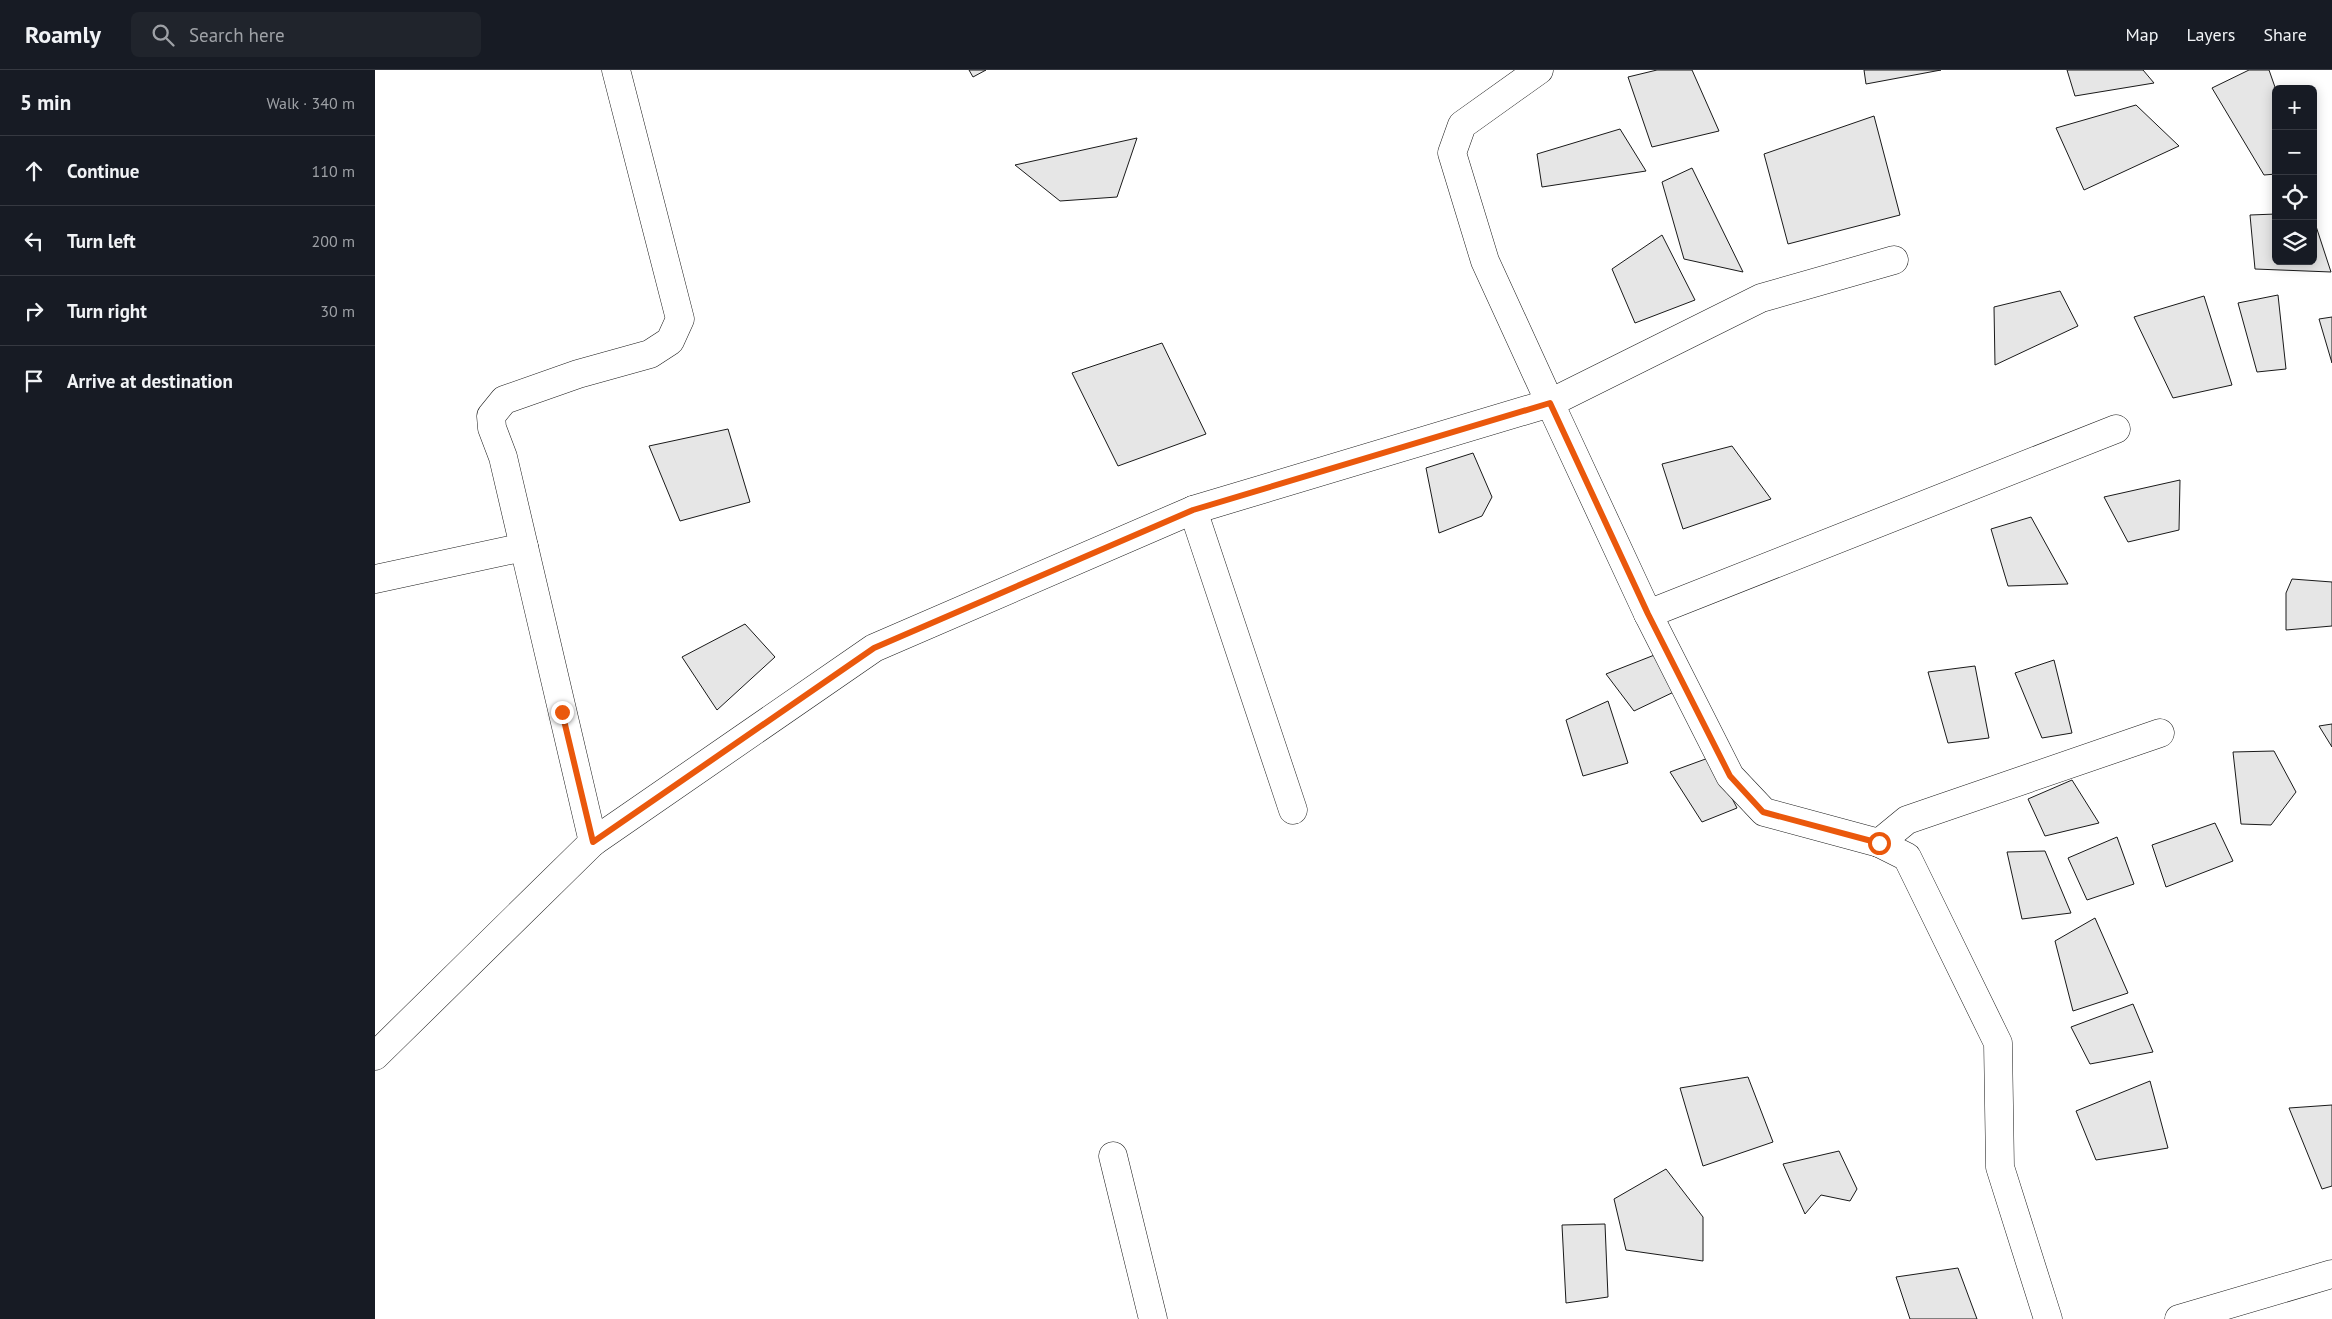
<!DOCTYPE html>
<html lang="en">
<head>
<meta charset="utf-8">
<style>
  :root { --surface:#171b24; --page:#20242c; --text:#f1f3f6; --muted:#9ea1a6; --line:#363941 }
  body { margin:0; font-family:"PT Sans",sans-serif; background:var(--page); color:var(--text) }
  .controls { position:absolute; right:15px; top:15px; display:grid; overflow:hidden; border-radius:8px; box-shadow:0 2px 12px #0003 }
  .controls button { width:45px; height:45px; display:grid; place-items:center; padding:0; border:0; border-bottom:1px solid var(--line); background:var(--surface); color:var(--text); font:25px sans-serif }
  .stop { position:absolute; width:15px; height:15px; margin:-11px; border:4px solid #ea580c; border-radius:50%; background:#fff }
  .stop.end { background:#ea580c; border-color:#fff; box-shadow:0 1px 5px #0008 }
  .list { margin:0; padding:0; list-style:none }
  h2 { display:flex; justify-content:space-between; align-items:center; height:65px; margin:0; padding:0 20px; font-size:21px }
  h2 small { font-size:16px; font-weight:400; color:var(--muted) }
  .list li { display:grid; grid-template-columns:32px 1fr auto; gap:15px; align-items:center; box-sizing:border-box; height:70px; padding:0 20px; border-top:1px solid var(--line) }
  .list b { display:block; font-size:19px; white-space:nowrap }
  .list em { font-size:16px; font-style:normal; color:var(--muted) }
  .icon { flex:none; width:28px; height:28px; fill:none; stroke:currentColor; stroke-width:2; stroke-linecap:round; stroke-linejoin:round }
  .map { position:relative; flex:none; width:1957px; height:1249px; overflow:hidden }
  header { display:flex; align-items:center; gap:30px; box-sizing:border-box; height:70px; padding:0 25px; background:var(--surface); border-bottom:1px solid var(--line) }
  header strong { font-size:24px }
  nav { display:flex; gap:28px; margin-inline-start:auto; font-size:18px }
  .search { width:350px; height:45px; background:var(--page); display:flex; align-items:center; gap:12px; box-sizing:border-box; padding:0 18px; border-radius:8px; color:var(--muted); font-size:19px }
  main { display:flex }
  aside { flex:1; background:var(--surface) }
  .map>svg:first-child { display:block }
  .building { fill:#e6e6e6; stroke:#1a1a1a }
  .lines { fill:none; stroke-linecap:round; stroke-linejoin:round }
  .minor-casing { stroke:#1a1a1a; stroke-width:29 }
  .minor { stroke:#fff; stroke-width:28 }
  .route { stroke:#ea580c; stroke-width:6 }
</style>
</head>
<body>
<header>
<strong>Roamly</strong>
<div class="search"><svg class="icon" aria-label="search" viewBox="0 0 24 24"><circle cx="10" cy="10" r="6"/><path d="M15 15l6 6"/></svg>Search here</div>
<nav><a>Map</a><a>Layers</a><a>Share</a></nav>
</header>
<main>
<aside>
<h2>5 min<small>Walk · 340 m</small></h2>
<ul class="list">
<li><svg class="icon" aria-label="ahead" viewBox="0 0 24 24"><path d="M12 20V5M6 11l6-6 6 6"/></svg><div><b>Continue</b></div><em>110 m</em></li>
<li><svg class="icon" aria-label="left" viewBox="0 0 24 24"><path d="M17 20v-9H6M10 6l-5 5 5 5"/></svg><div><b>Turn left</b></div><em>200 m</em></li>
<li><svg class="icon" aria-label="right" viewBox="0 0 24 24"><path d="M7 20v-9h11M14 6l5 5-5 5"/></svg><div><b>Turn right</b></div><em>30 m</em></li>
<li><svg class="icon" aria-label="arrive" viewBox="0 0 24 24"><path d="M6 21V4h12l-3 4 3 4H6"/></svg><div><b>Arrive at destination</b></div></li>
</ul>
</aside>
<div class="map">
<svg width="1957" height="1249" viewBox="0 0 1957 1249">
  <rect width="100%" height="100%" fill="#fff"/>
  <g class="building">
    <path d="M594,0H611L598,7Z"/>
    <path d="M1282,0H1317L1344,61L1277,77L1253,7Z"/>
    <path d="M1489,0H1566L1491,14Z"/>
    <path d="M1692,0H1768L1779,13L1700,26Z"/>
    <path d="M1874,0H1894L1901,20V104L1889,105L1837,18Z"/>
    <path d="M1761,35L1804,76L1709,120L1681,58Z"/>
    <path d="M1499,46L1525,145L1413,174L1389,84Z"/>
    <path d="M1245,59L1271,101L1167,117L1162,84Z"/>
    <path d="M762,68L742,127L685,131L640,95Z"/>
    <path d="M1317,98L1368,202L1309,189L1287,112Z"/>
    <path d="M1901,144V191H1938V147L1956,202L1880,199L1875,145Z"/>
    <path d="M1287,165L1320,230L1260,253L1237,199Z"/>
    <path d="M1685,221L1703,256L1620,295L1619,237Z"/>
    <path d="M1903,225L1911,299L1882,302L1863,233Z"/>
    <path d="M1829,226L1857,315L1798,328L1759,247Z"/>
    <path d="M1957,247V293L1944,249Z"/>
    <path d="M787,273L831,364L743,396L697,303Z"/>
    <path d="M353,359L375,432L305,451L274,376Z"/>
    <path d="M1357,376L1396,429L1308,459L1287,394Z"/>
    <path d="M1098,383L1117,427L1107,446L1064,463L1051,398Z"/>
    <path d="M1805,410L1804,460L1753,472L1729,427Z"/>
    <path d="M1656,447L1693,514L1633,516L1616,459Z"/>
    <path d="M1917,509L1957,512V556L1911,560V523Z"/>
    <path d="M370,554L400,587L342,640L307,587Z"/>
    <path d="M1282,584L1303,620L1259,641L1231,604Z"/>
    <path d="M1679,590L1697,663L1667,668L1640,603Z"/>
    <path d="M1600,596L1614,668L1573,673L1553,602Z"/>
    <path d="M1233,631L1253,693L1208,706L1191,650Z"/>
    <path d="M1957,654V677L1944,656Z"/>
    <path d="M1899,681L1921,722L1896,755L1866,754L1858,682Z"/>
    <path d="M1336,687L1362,738L1327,752L1295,702Z"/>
    <path d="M1697,710L1724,753L1670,766L1653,729Z"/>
    <path d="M1840,753L1858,791L1791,817L1777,775Z"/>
    <path d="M1742,767L1759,814L1712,830L1693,788Z"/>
    <path d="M1670,781L1696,843L1647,849L1632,782Z"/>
    <path d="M1720,848L1753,923L1698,941L1680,871Z"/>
    <path d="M1758,934L1778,982L1715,994L1696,957Z"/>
    <path d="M1373,1007L1398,1072L1328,1096L1305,1018Z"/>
    <path d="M1775,1011L1793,1078L1721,1090L1701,1041Z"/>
    <path d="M1957,1035V1116L1947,1119L1914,1038Z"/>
    <path d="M1464,1081L1482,1119L1475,1131L1446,1125L1430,1144L1408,1094Z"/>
    <path d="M1291,1099L1328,1147V1191L1251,1180L1239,1129Z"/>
    <path d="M1230,1154L1233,1227L1191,1233L1187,1155Z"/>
    <path d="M1583,1198L1602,1249H1535L1521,1207Z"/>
  </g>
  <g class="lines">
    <g class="minor-casing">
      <g id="minor">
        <path d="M1164,0L1087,55L1077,83L1110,191L1175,333L1386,228L1519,190"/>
        <path d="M818,440L918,740"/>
        <path d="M0,509L149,477"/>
        <path d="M1273,544L1741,359"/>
        <path d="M218,772L128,387L117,358L116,346L129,330L203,304L275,284L295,271L305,249L241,0"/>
        <path d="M1504,773L1532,750L1785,663"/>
        <path d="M0,986L218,772L499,578L818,440L1175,333L1273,544L1355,706L1389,742L1504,773L1532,787L1623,973L1625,1097L1673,1249"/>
        <path d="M738,1086L778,1249"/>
        <path d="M1804,1249L1957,1204"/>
      </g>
    </g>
    <use href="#minor" class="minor"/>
  </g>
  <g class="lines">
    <path class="route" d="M187,642L218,772L499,578L818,440L1175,333L1273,544L1355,706L1388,742L1504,773"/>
  </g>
</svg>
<div class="controls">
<button>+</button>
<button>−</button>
<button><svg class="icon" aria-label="locate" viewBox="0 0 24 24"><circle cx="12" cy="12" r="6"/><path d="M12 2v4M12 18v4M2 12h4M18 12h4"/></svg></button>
<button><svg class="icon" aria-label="layers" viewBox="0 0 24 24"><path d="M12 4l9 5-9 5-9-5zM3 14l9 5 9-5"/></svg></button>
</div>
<div class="stop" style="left:1504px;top:773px"></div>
<div class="stop end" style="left:187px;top:642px"></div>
</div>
</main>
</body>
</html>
